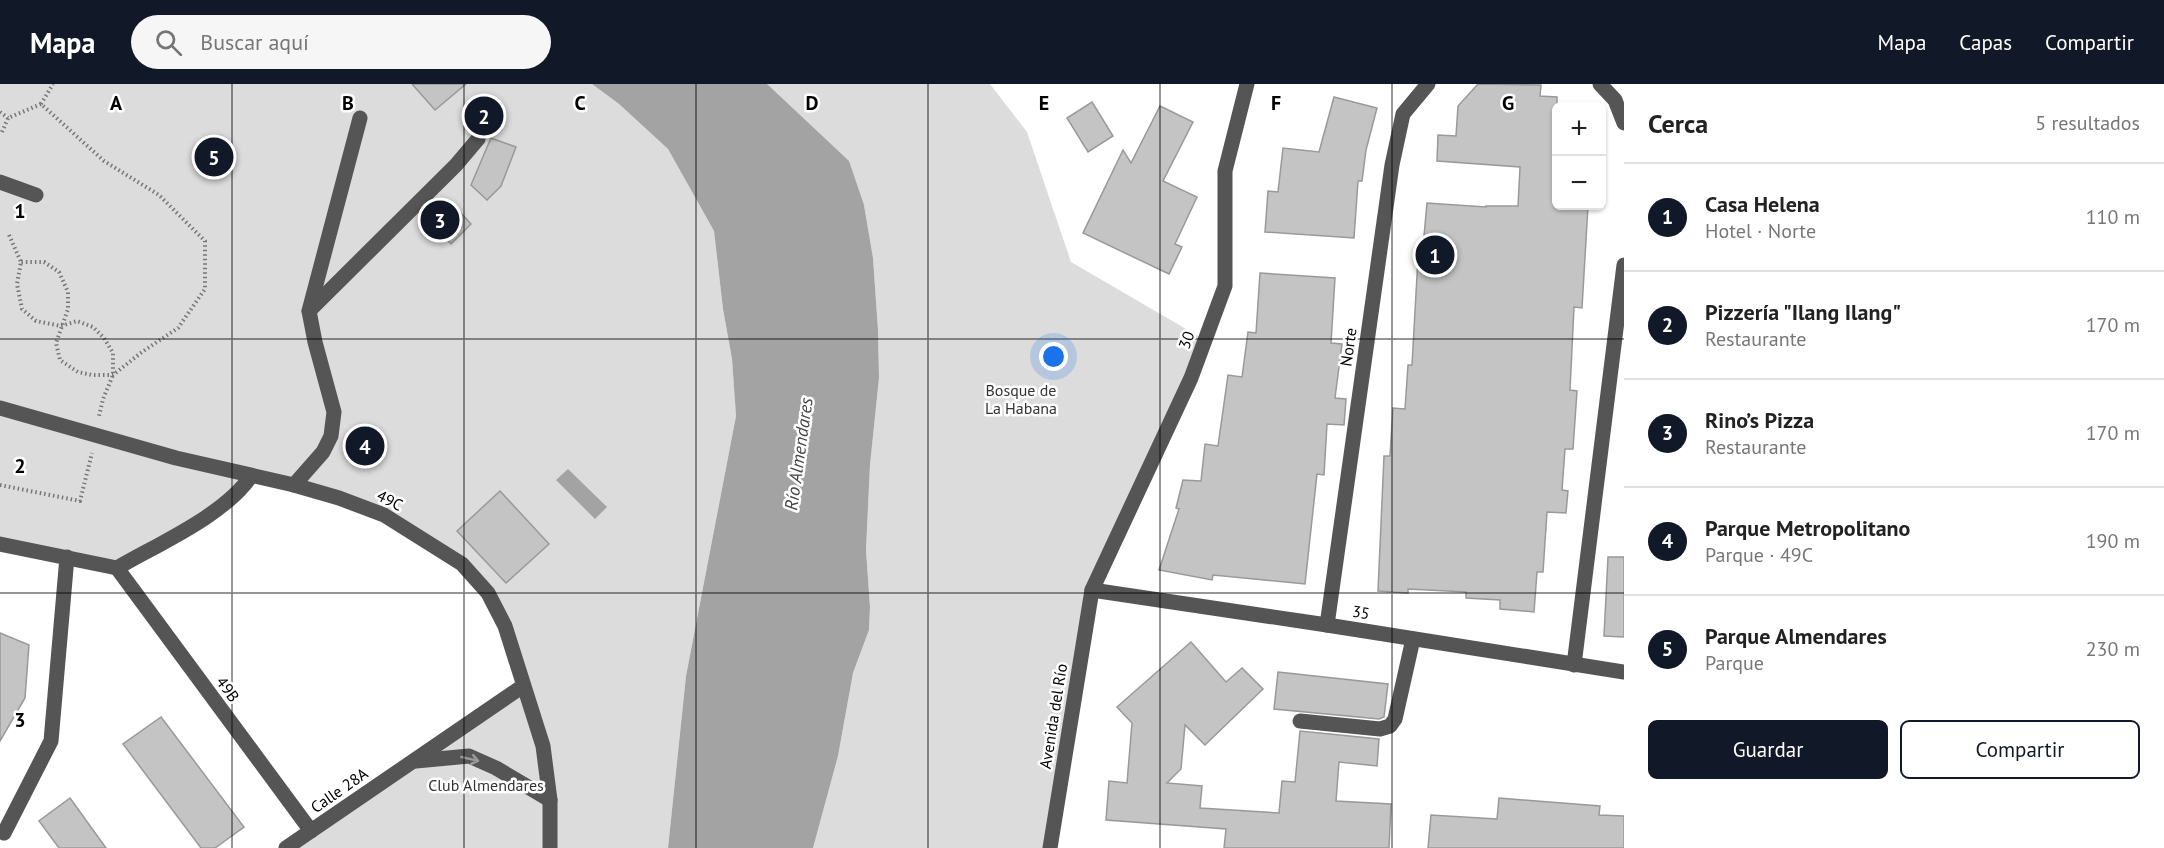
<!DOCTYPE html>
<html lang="es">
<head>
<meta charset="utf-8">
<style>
  :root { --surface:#fff; --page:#f6f6f6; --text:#222; --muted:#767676; --line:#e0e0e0; --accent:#111827 }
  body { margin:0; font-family:"PT Sans",sans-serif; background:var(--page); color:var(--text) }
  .controls { position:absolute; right:18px; top:18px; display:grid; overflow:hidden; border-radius:9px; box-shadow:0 2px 4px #0004 }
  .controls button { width:54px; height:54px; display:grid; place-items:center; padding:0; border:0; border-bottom:2px solid var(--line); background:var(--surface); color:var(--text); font:30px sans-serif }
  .you { position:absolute; left:1054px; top:273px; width:21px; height:21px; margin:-15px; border:4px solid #fff; border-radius:50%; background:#1a73e8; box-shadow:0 0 0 9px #1a73e833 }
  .badge { display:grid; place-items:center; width:39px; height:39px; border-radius:50%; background:var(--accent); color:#fff; font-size:20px; font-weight:700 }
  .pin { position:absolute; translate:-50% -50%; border:3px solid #fff; box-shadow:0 2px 6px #0006 }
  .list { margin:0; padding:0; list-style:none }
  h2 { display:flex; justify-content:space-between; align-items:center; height:78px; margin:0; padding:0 24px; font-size:26px }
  h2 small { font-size:20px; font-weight:400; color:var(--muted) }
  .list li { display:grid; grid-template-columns:39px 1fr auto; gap:18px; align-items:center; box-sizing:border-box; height:108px; padding:0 24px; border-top:2px solid var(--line) }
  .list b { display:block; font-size:22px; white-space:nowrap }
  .list p { margin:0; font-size:20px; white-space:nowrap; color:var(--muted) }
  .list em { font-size:20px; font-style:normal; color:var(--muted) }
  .actions { display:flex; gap:12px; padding:18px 24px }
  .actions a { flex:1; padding:14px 0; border:2px solid var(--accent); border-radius:9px; text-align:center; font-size:21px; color:var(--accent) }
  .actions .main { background:var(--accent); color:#fff }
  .icon { flex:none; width:33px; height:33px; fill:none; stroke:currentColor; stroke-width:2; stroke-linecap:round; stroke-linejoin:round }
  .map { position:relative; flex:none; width:1624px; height:764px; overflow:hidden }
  header { display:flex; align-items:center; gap:36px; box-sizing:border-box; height:84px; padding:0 30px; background:var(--accent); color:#fff }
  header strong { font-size:28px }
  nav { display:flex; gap:33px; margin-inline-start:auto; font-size:21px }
  .search { width:420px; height:54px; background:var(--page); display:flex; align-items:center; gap:15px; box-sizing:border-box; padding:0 21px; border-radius:33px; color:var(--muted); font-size:22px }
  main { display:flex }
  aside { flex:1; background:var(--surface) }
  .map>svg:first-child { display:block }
  .green { fill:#dcdcdc }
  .water { fill:#a3a3a3 }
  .building { fill:#c4c4c4; stroke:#999; stroke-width:1.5 }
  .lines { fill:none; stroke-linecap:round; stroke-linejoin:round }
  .path { stroke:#777; stroke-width:4; stroke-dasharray:1.5 3; stroke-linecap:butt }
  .minor { stroke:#555; stroke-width:15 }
  .oneway { stroke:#999 }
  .grid { fill:none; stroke:#000; stroke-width:1.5; stroke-opacity:0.55 }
  .labels { text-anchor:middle; stroke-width:5; stroke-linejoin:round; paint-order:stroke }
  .street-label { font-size:16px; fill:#000; stroke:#fff }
  .park-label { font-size:16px; fill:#333; stroke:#fff }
  .water-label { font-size:18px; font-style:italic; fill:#444; stroke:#fff }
  .grid-label { font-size:20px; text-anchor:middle; font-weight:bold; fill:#000; stroke:#fff; stroke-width:5; stroke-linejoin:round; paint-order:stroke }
</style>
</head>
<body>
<header>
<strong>Mapa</strong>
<div class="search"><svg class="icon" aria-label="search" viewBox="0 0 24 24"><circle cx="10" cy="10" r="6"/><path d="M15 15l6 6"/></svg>Buscar aquí</div>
<nav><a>Mapa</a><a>Capas</a><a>Compartir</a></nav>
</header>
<main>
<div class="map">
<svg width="1624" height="764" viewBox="0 0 1624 764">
  <rect width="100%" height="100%" fill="#fff"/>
  <g class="green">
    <path d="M0,0H592L619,20L668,65L714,147L723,225L732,275L736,332L686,592L668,764H286L523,601L505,542L462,480L384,431L251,392L226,420L117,484L0,460Z"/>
    <path d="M767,0H990L1027,48L1071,178L1205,256L1092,506L1050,764H813L838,672L853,589L869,546L870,523L866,466L870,381L879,294L878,246L873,174L864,121Z"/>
  </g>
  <g class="water">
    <path d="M592,0H767L849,77L864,121L873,174L878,246L879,294L870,381L866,466L870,523L869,546L853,589L838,672L813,764H668L686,592L736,332L732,275L723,225L714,147L668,65L619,20Z"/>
    <path d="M568,385L607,423L595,435L556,396Z"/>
  </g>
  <g class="building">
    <path d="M412,0H466L435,26Z"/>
    <path d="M1478,0L1541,1L1540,12L1557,13V122H1588L1582,224L1574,223L1570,306L1577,307L1573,365H1565L1562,406L1568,407L1566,429L1547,428L1543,488H1537L1534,528L1500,525V516L1466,514V508L1408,505V509L1378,507L1384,372H1390L1393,324L1405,325L1408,281H1412L1418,174H1422L1427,119L1486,123V122H1518L1520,83L1437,77L1438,51L1456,52L1458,22Z"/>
    <path d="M1334,13L1377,24L1366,66L1362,97H1358L1354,154L1265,148L1268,107L1278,108L1283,64L1319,68Z"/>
    <path d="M1092,18L1113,52L1088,68L1067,34Z"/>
    <path d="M1160,22L1193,38L1163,97L1197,113L1175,160L1182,163L1169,190L1083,149L1123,66L1131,79Z"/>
    <path d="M491,54L516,63L501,102L487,116L471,101Z"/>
    <path d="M457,125L471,140L451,160L436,144Z"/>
    <path d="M1260,189L1335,194L1331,259L1342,260L1335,314L1346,315L1344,341L1327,340L1324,391L1317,390L1305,500L1213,491L1212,496L1159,486L1179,425L1176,424L1183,396L1201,397L1205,360L1218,362L1228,291L1242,293L1248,248L1256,249Z"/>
    <path d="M500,407L549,460L506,499L457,447Z"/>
    <path d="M1608,473H1624V553L1604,552Z"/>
    <path d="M0,549L29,561L25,614L0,657Z"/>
    <path d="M1191,558L1226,598L1242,584L1263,605L1205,661L1185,641L1181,685L1167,699L1202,702L1200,724L1279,729L1282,697L1295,698L1300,647L1379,655L1377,682L1339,678L1336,717L1391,720L1389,764H1224L1226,745L1106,736L1109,697L1127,699L1132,639L1117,623Z"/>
    <path d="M1278,588L1388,600L1384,633L1379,635L1274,625Z"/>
    <path d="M161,633L244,743L215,764H201L123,660Z"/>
    <path d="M70,714L106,764H59L39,737Z"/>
    <path d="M1499,714L1600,722L1599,731L1624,732V764H1428L1431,731L1497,735Z"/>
  </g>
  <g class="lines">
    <g class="path">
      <path d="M41,20L53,0"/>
      <path d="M0,28L8,34"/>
      <path d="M2,48L8,34L41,20L104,77L159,111L205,157V205L178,244L142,268L113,291H92L78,288L60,276L56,259L68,225V208L59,188L44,178H21"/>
      <path d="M9,151L21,178L17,200L22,225L36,237L61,242L77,237L93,243L104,254L113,269V291L103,315L99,332"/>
      <path d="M0,401L80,417L92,369"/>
    </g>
    <g class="minor">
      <path d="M1600,0L1615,16L1624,39"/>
      <path d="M0,98L36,111"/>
      <path d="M309,227L456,81L478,55"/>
      <path d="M0,324L176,374L294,401L339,414L384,431L462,480L488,509L505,542L543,662L550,716V764"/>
      <path d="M294,401L323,368L331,352L334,328L315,258L309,227L360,34"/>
      <path d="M0,460L117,484C158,460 225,431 251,392"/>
      <path d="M117,484L311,747"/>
      <path d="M1092,506L1327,541L1624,588"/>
      <path d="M1327,541L1392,81L1403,30L1428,0"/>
      <path d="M1574,581L1624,181"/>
      <path d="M1300,637L1380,645L1390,642L1395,635L1413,555"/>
      <path d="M416,677L469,672L496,684L550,716"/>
      <path d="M4,749L51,657L67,473"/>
      <path d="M286,764L523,602"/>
      <path d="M1050,764L1092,506L1191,294L1225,202V87L1247,0"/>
    </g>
  </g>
  <defs><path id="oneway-shaft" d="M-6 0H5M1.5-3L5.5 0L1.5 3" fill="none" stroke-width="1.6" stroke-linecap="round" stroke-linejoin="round" transform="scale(1.5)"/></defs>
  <use class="oneway" href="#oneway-shaft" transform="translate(470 675) rotate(13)"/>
  <path class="grid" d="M232,0V764M464,0V764M696,0V764M928,0V764M1160,0V764M1392,0V764M0,255H1624M0,509H1624"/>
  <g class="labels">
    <g class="street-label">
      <text transform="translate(1186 256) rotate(-70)" y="6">30</text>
      <text transform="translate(1348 263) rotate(-82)" y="6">Norte</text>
      <text transform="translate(390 416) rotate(26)" y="6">49C</text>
      <text transform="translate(1361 528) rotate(9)" y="6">35</text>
      <text transform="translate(228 605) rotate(54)" y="6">49B</text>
      <text transform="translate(1053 632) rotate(-81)" y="6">Avenida del Río</text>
      <text transform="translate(339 706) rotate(-35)" y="6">Calle 28A</text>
    </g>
    <g class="park-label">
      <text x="1021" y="312">Bosque de<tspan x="1021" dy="18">La Habana</tspan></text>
      <text x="486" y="707">Club Almendares</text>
    </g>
    <g class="water-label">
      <text transform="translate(799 370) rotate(-82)" y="6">Río Almendares</text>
    </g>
  </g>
  <g class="grid-label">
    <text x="116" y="26">A</text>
    <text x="348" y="26">B</text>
    <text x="580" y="26">C</text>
    <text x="812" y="26">D</text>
    <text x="1044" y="26">E</text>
    <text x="1276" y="26">F</text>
    <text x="1508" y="26">G</text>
    <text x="20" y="134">1</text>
    <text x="20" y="389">2</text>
    <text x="20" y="643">3</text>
  </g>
</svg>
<div class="controls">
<button>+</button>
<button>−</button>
</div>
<div class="you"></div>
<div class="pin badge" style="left:1435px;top:171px">1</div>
<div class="pin badge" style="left:484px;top:32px">2</div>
<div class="pin badge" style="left:440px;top:136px">3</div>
<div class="pin badge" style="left:365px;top:362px">4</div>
<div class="pin badge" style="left:214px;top:73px">5</div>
</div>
<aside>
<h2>Cerca<small>5 resultados</small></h2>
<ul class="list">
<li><span class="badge">1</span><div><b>Casa Helena</b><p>Hotel · Norte</p></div><em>110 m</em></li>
<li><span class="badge">2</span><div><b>Pizzería &quot;Ilang Ilang&quot;</b><p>Restaurante</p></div><em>170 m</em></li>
<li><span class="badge">3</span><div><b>Rino’s Pizza</b><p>Restaurante</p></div><em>170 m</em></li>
<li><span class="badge">4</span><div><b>Parque Metropolitano</b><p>Parque · 49C</p></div><em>190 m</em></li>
<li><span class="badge">5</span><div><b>Parque Almendares</b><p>Parque</p></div><em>230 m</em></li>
</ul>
<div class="actions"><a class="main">Guardar</a><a>Compartir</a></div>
</aside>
</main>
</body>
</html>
